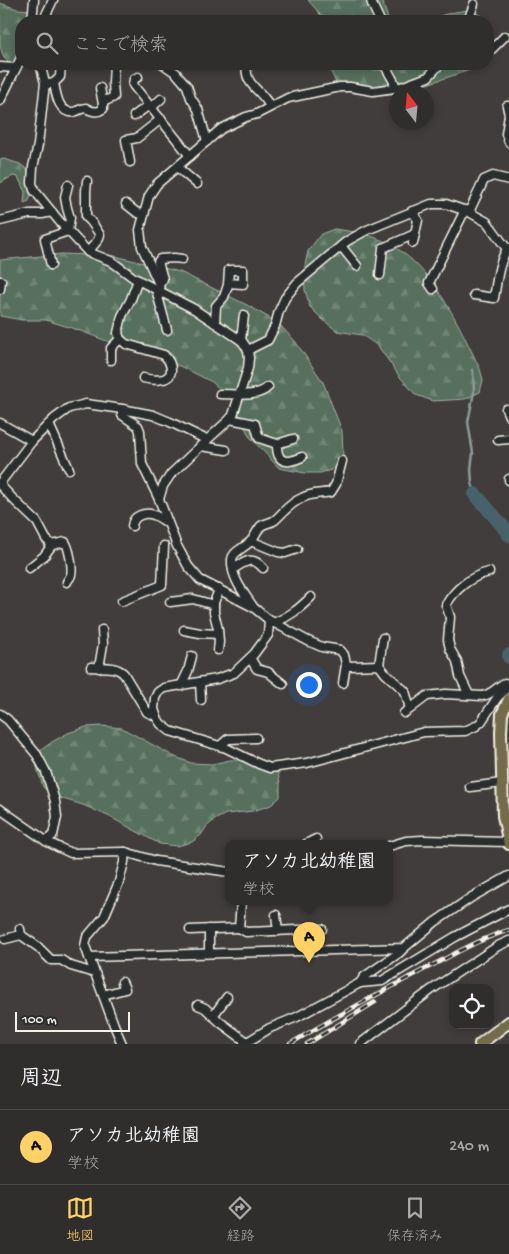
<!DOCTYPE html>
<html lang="ja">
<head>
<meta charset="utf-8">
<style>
  :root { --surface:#302e2d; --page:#383635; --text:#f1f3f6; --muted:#a8a8aa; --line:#4b4a49; --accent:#ffd166 }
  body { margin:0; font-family:"Gochi Hand","Klee One",sans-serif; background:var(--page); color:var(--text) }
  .controls { position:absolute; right:15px; bottom:15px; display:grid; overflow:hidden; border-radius:10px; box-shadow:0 2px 8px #0003 }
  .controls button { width:45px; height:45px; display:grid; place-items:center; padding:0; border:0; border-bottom:1px solid var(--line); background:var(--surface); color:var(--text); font:25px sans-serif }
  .compass { position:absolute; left:389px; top:85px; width:45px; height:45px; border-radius:50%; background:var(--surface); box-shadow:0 2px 8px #0003; rotate:344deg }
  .scale { position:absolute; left:15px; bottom:12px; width:115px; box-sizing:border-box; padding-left:5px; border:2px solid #f4f1e8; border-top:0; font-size:14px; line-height:18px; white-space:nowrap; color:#f4f1e8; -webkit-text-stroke:4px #2a2d2e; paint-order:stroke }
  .you { position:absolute; left:308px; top:684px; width:18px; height:18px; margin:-12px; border:4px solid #fff; border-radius:50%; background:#1a73e8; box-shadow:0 0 0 8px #1a73e833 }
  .badge { display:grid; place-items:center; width:32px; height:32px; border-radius:50%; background:var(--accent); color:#111; font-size:16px; font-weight:700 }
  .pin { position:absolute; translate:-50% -41px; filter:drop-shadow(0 1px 2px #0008) }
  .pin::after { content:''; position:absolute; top:26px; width:18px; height:15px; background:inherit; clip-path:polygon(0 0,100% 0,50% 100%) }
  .popup { position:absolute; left:225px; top:840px; width:168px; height:65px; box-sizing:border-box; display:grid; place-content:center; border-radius:10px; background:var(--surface); filter:drop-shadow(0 1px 4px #0005); font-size:16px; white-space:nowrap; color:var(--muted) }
  .popup b { font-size:19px; color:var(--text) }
  .popup::after { content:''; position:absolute; left:50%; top:100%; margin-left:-10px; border:10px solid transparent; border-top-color:var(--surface) }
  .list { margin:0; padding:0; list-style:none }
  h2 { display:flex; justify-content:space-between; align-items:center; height:65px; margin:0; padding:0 20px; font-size:21px }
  h2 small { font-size:16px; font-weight:400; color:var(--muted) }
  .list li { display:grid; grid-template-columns:32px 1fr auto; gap:15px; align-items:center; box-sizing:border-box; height:75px; padding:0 20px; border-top:1px solid var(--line) }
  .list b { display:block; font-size:19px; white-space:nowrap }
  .list p { margin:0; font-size:16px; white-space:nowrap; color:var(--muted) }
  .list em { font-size:16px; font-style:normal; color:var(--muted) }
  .icon { flex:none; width:28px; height:28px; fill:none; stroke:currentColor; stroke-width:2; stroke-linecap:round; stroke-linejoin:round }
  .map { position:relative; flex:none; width:509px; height:1044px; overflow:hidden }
  .search { position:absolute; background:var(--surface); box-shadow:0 2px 8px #0003; left:15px; right:15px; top:15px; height:55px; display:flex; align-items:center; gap:12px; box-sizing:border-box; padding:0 18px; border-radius:20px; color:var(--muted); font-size:19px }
  .sheet { height:140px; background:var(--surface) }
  nav { display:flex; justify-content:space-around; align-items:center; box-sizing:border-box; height:70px; border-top:1px solid var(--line); background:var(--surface); font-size:14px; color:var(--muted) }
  nav a { display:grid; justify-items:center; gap:2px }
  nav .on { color:var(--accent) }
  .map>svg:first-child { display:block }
  .forest { fill:url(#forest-firs); stroke:#a6b0a2 }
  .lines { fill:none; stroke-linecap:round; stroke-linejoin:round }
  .stream { stroke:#8c9c9c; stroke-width:2.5 }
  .river { stroke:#466469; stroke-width:14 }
  .minor-casing { stroke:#f4f1e8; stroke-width:11 }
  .major-casing { stroke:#f4f1e8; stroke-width:14 }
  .minor { stroke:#2a2d2e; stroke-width:8 }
  .major { stroke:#736c4b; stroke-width:10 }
  .rail-casing { stroke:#f4f1e8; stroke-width:4.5 }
  .rail { stroke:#2a2d2e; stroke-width:2.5; stroke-dasharray:8; stroke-linecap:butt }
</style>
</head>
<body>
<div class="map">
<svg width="509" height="1044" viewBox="0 0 509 1044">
  <defs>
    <pattern id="forest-firs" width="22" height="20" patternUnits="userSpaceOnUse" patternTransform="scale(1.25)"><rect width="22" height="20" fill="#57705d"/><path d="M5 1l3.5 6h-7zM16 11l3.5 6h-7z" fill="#708574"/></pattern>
  </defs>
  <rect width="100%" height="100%" fill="#403d3c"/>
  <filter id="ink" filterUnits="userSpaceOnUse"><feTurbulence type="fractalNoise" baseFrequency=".02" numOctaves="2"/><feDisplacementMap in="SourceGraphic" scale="10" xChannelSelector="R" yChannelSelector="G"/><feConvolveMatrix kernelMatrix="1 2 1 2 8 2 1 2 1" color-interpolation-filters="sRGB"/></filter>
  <g filter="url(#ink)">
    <g class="forest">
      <path d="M308,0H383L384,7L389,21H323L320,14Z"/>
      <path d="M0,3L17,9L32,10L35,21H21V61L11,64C4,60 2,53 0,46Z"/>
      <path d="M471,10L483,17L486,21H427C441,15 455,11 471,10Z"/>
      <path d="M329,64H484L482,66L415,88L391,95L368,94L350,91L336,83L328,65Z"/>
      <path d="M4,159L20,164L28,170L29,180L32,191L29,201L24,203L25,192L18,177L13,176L0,183V160Z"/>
      <path d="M334,229C349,231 365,233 379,239C430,259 458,323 480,369L483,380L480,392L465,399L433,401L416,395L400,377L378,346L362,335L337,331L322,319L310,307L305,290L304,270L308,251L321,234Z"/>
      <path d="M62,254L115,256L180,272L247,305L278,323L295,341L323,382L342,431L343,454L339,465L331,470L320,473H305L279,468L249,436L238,412L231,399L212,382L184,368L155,356L117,345L78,330L46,320H22L0,316V260Z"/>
      <path d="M102,726L122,728L173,756L191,763L212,764L230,760H254L273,767L278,774L280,783V797L271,805L253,811L226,814L216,819L207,826L201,835L192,842L177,846L160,844L108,816L83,805L53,796L43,787L35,761L41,750L52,742L68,733L86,727Z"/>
    </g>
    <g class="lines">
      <path class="stream" d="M472,370H473L474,392L468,422L473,453L471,469L472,483L475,494"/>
      <g class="river">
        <path d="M475,494L501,524L509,535"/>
        <path d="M509,655V657"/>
      </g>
      <g class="minor-casing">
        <g id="minor">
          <path d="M371,0L372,4L380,21"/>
          <path d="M32,21L34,0"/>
          <path d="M43,21L53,0"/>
          <path d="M468,21L474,4"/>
          <path d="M488,51H490L505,36"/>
          <path d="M40,64L45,83L38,145L33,167L32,183L34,190L60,222L88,252L111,261L134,278L194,309L242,341L248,350L249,358L248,368L233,415L230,419L207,440L171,474L163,486L159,499"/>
          <path d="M163,64L176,73L187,86L191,98L198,109L207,141"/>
          <path d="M247,64C243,86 263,90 270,107"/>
          <path d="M384,64L393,80L396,87"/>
          <path d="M0,67L16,68"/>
          <path d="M138,77L134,79L133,85L190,156"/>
          <path d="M54,83C56,93 58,114 74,112C78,111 81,108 86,108C92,112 97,113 103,109V104L100,88"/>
          <path d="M49,84L54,83L60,77L61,64"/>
          <path d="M0,101L21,58"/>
          <path d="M103,102L114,97L113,83L114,64"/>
          <path d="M509,106H507L509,115L506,134L509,142"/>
          <path d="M151,108L161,99"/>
          <path d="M134,116L149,105"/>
          <path d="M130,162L126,140L137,138L161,119"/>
          <path d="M177,167L197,184"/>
          <path d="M87,181L86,191V217C93,222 95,228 100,235L98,240L88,252"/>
          <path d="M126,204L136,212L144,215"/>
          <path d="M412,211L418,220L413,243"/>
          <path d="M469,212L484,180L493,176L509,180"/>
          <path d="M0,221L29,214H42L52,212"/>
          <path d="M341,246L357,266"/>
          <path d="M51,265L45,239L68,231L70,218L67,208L65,197L68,185"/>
          <path d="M380,275L383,248L415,234"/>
          <path d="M138,280L131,299L122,316L118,333L120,339L126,344L164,355C168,359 171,364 171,370C171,383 151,380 143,378"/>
          <path d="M0,281H1L0,289"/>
          <path d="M159,285L163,279L158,262L160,259L174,258L182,259"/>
          <path d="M156,289L167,330"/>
          <path d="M433,289L429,283L465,210"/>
          <path d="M160,290L158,282L142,247L140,230L149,196L157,184L221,129L246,117L257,114L288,98L340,87H350L373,91L401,87L428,77L440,64"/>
          <path d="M474,295L494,298C497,281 498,264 507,249"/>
          <path d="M215,323L216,306L224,297L228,285L229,270H243V284L228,283"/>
          <path d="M241,340L244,315"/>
          <path d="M248,350L268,340L275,326L279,311L285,298L297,283L347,241L367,230L431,204H446L469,212L487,222L507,249L509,248"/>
          <path d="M111,360V348L120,339"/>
          <path d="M220,394C234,394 258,398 268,387"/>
          <path d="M122,409V415L138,426L140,431L142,464L159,499L177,546L188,566L200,580L253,607L269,620L268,635L254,654L234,673L217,679L164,688L158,692L155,698L154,709L157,718L161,724L170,731L226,748L259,764L270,768L307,763L424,732L465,731L476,726L481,722L497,698L509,686"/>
          <path d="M506,409L509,416"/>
          <path d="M230,419L255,424L259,438L277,444L293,439"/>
          <path d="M0,423L32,441"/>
          <path d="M49,424L69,469"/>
          <path d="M498,440L509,439"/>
          <path d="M277,444C277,447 277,453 279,456C283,465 296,460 302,457"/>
          <path d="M201,446L226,450"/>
          <path d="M509,479V480"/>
          <path d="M0,483L32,441L54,419L69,408L78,406L86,404L122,409L153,415L170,422L207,440"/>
          <path d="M0,485L14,500L37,522L46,539L52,545L65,542C69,547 73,568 71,575C71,577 68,579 67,582"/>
          <path d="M132,526C133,515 145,512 154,515C159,517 164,521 168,523"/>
          <path d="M251,541L278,552L285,553L297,549"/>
          <path d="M29,568L44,556L52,545"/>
          <path d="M233,569C245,562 252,555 263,568"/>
          <path d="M122,601L162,585L164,546"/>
          <path d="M170,602L193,599L214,605"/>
          <path d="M252,605C243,592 231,577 232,560C232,552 245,547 250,542C255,537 257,530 261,526C265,523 271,523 275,520C284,512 290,503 302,498C311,493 321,494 331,492L336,484L342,461"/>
          <path d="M269,620L308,641L322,647L340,650L344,655L346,664L350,666L379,665L386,674L405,691L410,709L404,713"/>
          <path d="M274,623C290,616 299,609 311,597"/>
          <path d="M184,630L200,633L218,634"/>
          <path d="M218,650L219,642L218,629L214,613V603L219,589"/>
          <path d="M250,658L257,669L268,672L283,684"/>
          <path d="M379,665L383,638"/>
          <path d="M91,667C102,668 116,665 124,674L147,712L156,716"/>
          <path d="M99,668L103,644L102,630"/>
          <path d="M200,682L201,700"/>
          <path d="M343,683L346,664"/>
          <path d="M181,686L188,671L192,656"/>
          <path d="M469,695L460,676L457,661L450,649L448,640L450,617L446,605C454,590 471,576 489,572"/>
          <path d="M410,709L427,696L446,694L482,696C492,695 496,687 505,683L509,685"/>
          <path d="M0,714L8,720L37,755L46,772L55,801L57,817L53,835L46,841"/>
          <path d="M220,746L228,739L256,738"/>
          <path d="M470,787L502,783"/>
          <path d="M0,809L46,841L60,848L71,853L125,852L156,861L229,872"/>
          <path d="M306,844L316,839"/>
          <path d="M389,846L406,841L422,840L508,842"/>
          <path d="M276,915L278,931"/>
          <path d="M239,928L246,932L322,929"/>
          <path d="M20,929L21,935L38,947L51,960H61L71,966L94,973"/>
          <path d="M209,929V953"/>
          <path d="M190,930L239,928L241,902"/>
          <path d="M5,939L21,935"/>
          <path d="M89,957L404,948L435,922L472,897L509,876"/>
          <path d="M360,983L364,977L399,953L404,948"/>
          <path d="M103,995L125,989L122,982"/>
          <path d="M198,1005L205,1008L220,1022L247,1042"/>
          <path d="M213,1016L227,997"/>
          <path d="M122,1044L114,1025L85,946L87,937L104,917L119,882L124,862L125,852"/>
          <path d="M244,1044L270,1028L297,1017L360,983L382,981L455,937L509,909"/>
          <path d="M360,1044L431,990L498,946L509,941"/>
        </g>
      </g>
      <g class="major-casing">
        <g id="major">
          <path d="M509,699L502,714L501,732L503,816L509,844"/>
          <path d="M480,1044L509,1022"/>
        </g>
      </g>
      <use href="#minor" class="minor"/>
      <use href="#major" class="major"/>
      <g class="rail-casing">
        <g id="rail">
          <path d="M290,1044C334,1017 380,993 425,969C453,955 479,939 509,930"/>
          <path d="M307,1044L375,1002"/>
        </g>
      </g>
      <use href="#rail" class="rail"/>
    </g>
  </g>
</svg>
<div class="controls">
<button><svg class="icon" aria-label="locate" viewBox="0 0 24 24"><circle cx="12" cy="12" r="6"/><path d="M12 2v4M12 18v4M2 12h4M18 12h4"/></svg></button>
</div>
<svg class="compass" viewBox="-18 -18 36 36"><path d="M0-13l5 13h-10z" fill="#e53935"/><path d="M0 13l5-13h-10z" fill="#a8a8aa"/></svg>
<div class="scale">100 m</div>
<div class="you"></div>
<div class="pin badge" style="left:309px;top:963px">A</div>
<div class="popup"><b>アソカ北幼稚園</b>学校</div>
<div class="search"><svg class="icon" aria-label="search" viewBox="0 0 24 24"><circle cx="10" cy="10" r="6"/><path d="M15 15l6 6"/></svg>ここで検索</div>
</div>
<section class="sheet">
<h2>周辺<small></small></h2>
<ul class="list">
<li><span class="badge">A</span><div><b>アソカ北幼稚園</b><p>学校</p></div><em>240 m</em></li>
</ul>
</section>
<nav>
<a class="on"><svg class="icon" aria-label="map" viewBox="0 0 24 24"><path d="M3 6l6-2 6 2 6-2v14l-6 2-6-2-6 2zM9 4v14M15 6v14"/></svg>地図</a>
<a><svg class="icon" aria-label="directions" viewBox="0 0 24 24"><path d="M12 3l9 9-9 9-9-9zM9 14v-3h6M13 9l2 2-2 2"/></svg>経路</a>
<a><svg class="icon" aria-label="saved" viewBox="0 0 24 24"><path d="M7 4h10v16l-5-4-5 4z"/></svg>保存済み</a>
</nav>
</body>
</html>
